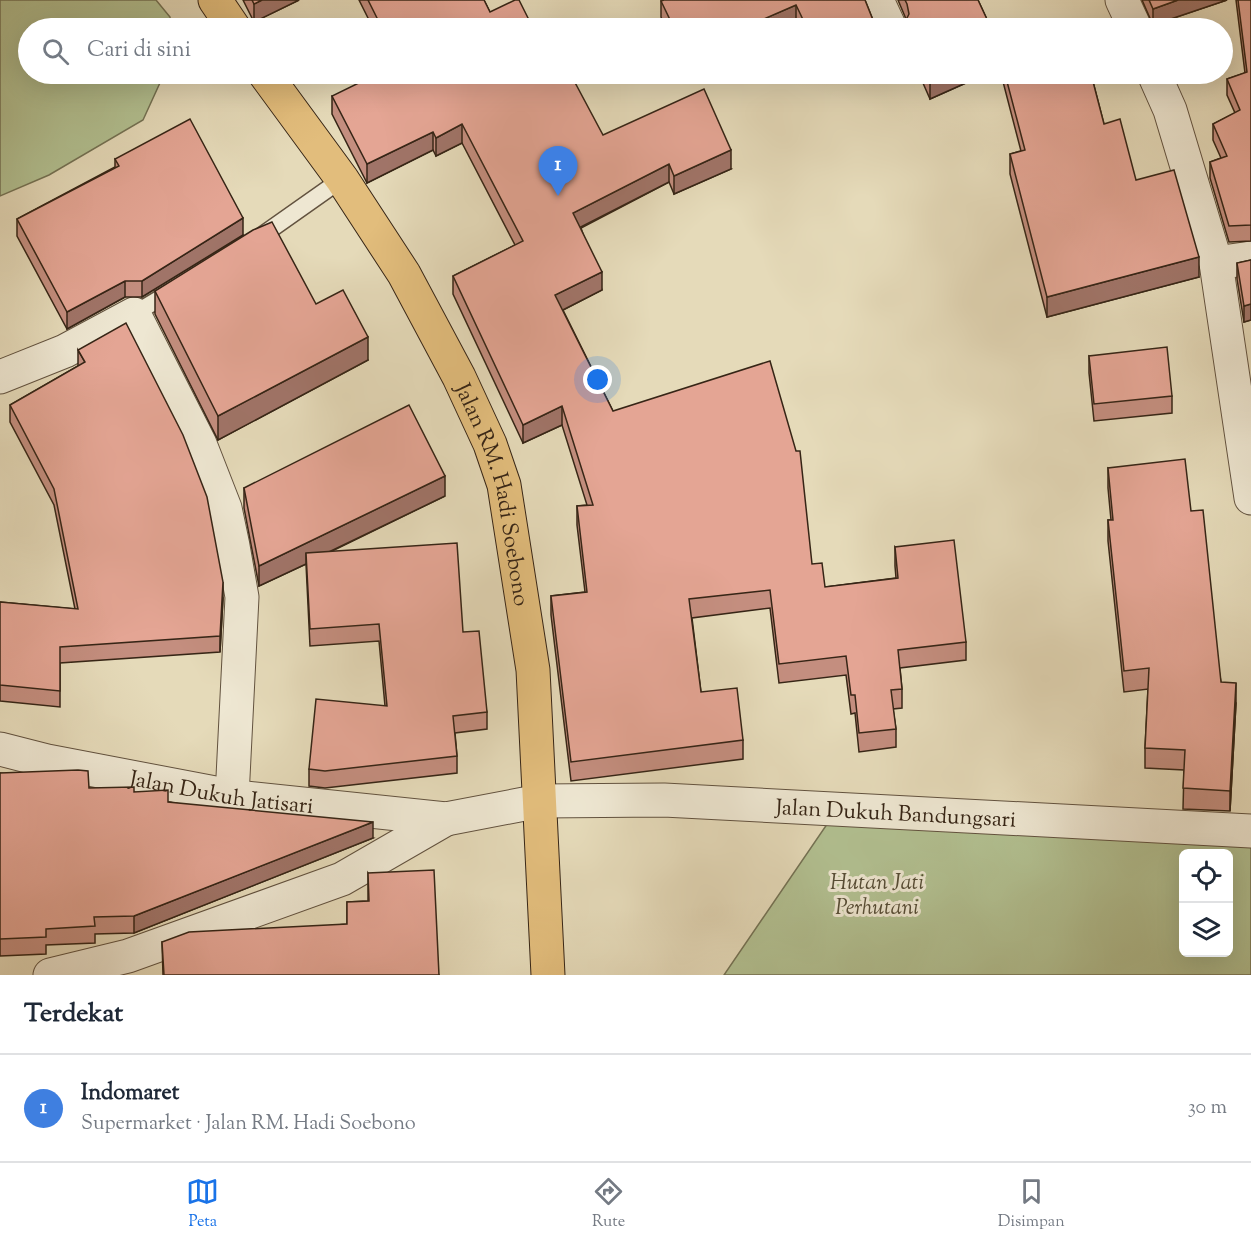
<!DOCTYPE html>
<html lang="id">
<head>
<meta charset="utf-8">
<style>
  :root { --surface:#fff; --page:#f6f6f7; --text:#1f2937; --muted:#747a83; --line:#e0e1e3; --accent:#1a73e8 }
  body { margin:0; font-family:"Sorts Mill Goudy",serif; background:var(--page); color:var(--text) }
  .controls { position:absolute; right:18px; bottom:18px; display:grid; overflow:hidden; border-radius:9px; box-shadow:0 6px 24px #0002 }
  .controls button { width:54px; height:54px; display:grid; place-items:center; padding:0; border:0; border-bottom:2px solid var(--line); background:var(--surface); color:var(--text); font:30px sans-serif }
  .you { position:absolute; left:598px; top:380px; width:21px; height:21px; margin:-15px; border:4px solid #fff; border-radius:50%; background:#1a73e8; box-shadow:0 0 0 9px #1a73e833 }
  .badge { display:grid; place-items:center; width:39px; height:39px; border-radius:50%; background:var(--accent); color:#fff; font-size:20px; font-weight:700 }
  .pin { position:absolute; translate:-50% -50px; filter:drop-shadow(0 2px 3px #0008) }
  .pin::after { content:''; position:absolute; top:32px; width:21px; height:18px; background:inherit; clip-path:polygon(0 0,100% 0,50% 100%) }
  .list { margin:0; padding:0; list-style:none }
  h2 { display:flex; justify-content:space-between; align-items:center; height:78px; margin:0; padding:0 24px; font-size:26px }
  h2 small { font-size:20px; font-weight:400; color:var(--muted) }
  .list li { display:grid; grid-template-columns:39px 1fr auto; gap:18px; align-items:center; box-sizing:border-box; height:108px; padding:0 24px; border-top:2px solid var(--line) }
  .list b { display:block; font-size:22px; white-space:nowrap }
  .list p { margin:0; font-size:20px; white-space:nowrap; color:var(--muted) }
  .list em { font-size:20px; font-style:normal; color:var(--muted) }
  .icon { flex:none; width:33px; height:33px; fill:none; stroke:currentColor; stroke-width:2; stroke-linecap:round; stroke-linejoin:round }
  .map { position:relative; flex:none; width:1251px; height:975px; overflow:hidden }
  .search { position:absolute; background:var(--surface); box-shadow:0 6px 24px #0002; left:18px; right:18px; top:18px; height:66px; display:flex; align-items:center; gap:15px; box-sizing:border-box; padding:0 21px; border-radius:33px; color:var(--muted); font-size:22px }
  .sheet { height:186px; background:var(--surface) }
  nav { display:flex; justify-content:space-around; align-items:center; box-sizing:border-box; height:84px; border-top:2px solid var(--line); background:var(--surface); font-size:16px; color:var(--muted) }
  nav a { display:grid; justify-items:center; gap:3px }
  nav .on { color:var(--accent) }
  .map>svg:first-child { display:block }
  .green { fill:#b2c091; stroke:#747254; stroke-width:1.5; fill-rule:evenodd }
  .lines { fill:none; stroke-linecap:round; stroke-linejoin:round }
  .lane-casing { stroke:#62523f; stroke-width:19 }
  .street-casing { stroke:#62523f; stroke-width:35 }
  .primary-casing { stroke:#362516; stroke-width:35 }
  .lane { stroke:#eee7d2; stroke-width:16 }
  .street { stroke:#eee7d2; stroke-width:33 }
  .primary { stroke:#e2bd7c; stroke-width:33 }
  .wall { fill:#c48e7f; stroke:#362516; stroke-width:1.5 }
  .shaded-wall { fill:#a07468; stroke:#362516; stroke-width:1.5 }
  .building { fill:#e4a594; stroke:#362516; stroke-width:1.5 }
  .labels { text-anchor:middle; stroke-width:6; stroke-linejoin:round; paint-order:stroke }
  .street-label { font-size:22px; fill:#362516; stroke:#eee7d2 }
  .park-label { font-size:22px; font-style:italic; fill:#554c35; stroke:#eee7d2 }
</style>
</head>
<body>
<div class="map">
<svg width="1251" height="975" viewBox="0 0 1251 975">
  <rect width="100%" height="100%" fill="#e5dab9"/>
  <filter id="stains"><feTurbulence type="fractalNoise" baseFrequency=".00333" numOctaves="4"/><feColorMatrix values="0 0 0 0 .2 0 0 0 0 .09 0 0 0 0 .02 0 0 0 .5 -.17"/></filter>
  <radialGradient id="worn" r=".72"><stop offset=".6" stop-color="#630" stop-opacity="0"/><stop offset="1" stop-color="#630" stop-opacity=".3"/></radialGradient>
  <g class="green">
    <path d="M0,0H156L170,17L171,28H28V74H164L143,120L49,175L0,196Z"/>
    <path d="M836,811L1251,834V975H724ZM1184,854H1228V952H1184Z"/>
  </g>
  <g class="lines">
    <g class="lane-casing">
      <g id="lane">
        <path d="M257,239L342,179"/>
        <path d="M134,314L174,290"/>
      </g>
    </g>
    <g class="street-casing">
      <g id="street">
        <path d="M877,0L890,28"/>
        <path d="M1122,0L1135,28"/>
        <path d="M1154,74L1170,110L1216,263L1251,498"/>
        <path d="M1216,263L1251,258"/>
        <path d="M0,377L65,351L134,314L200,444L225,508L233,546L242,597L232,797"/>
        <path id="s1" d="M0,749L47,761L236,797L446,819L540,801L664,800L1251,831"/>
        <path d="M50,975L128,956L342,879L446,819"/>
      </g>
    </g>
    <g class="primary-casing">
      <g id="primary">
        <path d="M215,0L234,28"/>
        <path id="s2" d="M265,74L342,179L404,274L459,377L490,444L504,485L533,670L548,975"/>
      </g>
    </g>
    <use href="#lane" class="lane"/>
    <use href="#street" class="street"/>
    <use href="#primary" class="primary"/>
  </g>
  <g class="wall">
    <path d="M243,0H299L254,22Z"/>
    <path d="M359,0H484L490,12L533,28H373Z"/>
    <path d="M865,0L873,20L880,28H800L796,21L778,28H666L661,17V1Z"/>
    <path d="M898,0H978L991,28H904V24L906,19Z"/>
    <path d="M1142,0H1227L1153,25Z"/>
    <path d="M1236,0H1251V241L1229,242L1210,178V162L1221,158L1213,140V124L1235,113L1227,95V79L1245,73Z"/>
    <path d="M919,74H986L930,99Z"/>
    <path d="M1001,74H1091L1104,124L1136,180L1199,277L1047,317L1010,174V154L1021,151Z"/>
    <path d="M560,83L603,135L731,169L674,194L669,182L581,228L602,290L563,310L613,411L812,564L825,587L896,578L895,566V547L966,642V660L900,668L902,689V708L893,709L896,729V747L859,752L855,713L851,714L846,675L779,683L770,608L692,618L701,692L743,740V759L571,781L551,615V596L585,592L577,525V506L587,505L562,425L523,443L453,294V276L515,245L462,143L436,156L433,150L367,183L332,114V96Z"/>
    <path d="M115,159L243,235L142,297H125L67,329L17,236V219L115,167Z"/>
    <path d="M1251,260V320L1244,322L1237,279V263Z"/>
    <path d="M155,291L316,304L368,360L218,440L155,314Z"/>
    <path d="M78,350L223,598L220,652L60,663V707L0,701V602L75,609L54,505L10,422V405L78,366Z"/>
    <path d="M1089,356L1172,396V413L1094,421L1089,373Z"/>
    <path d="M1108,468L1191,511L1221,682L1236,703L1230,811L1183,809L1184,770L1145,768V748L1148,689L1124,692L1108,541V520H1111L1108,488Z"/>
    <path d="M244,488L445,496L330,552L463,632L487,712V729L455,733L457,756V773L325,788L309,786V769L385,706L379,641L310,646L306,564L259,586L244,508Z"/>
    <path d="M0,773L89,788L134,792L168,802L373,838L134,933L95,934V943L46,945V954L0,956Z"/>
    <path d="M368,873L439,975H163L162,942L347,924V902L368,901Z"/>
  </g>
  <g class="shaded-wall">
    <path d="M262,0H299L254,22V4Z"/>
    <path d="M1178,0H1227L1153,25V9Z"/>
    <path d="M796,5V21L778,28H743Z"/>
    <path d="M950,74H986L930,99V83Z"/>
    <path d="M462,124V143L436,156V138Z"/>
    <path d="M433,132V150L367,183V164Z"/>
    <path d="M731,150V169L674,194V176Z"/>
    <path d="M669,164V182L573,231V213Z"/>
    <path d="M243,218V235L142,297V281Z"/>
    <path d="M1199,257V277L1047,317V297Z"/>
    <path d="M602,272V290L555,314V295Z"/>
    <path d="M125,281V297L67,329V312Z"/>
    <path d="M1251,304V320L1244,322V306Z"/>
    <path d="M368,337V360L218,440V416Z"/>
    <path d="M562,406V425L523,443V425Z"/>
    <path d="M445,476V496L306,563V553V564L259,586V566Z"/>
    <path d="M223,582V598L220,652V636Z"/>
    <path d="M1236,683V703L1230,811V791Z"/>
    <path d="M373,822V838L134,933V916Z"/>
  </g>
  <g class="building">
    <path d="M252,0H262L254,4Z"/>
    <path d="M368,0H484L490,12L515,0H519L533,28H382Z"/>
    <path d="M664,0H865L873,20L880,28H807L796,5L743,28H674L661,1Z"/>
    <path d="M905,0H978L991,28H906L904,24L909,14L907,4Z"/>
    <path d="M1149,0H1178L1153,9Z"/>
    <path d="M1238,0H1251V225L1229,226L1210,162L1227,156L1213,124L1240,110L1227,79L1247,72Z"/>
    <path d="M377,74H555L560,83L572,77L603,135L704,89L731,150L674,176L669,164L573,213L602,272L555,295L613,411L770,361L796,451H800L812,564L822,563L825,587L898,578L895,547L954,540L966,642L898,650L902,689L891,690L896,729L859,733L855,695H851L846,656L779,664L770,590L689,599L701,692L737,688L743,740L571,762L551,596L587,592L577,506L593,505L562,406L523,425L453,276L523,241L462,124L436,138L433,132L367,164L332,96Z"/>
    <path d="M926,74H950L930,83Z"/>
    <path d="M1005,74H1091L1104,124L1120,119L1136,180L1174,170L1199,257L1047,297L1010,154L1025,150Z"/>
    <path d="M190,119L243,218L142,281H125L67,312L17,219L119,166L115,159Z"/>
    <path d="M272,222L316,304L343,290L368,337L218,416L155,291L253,230Z"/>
    <path d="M1251,260V304L1244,306L1237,263Z"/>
    <path d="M126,323L183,435L207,497L223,582L220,636L60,647V691L0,685V602L78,609L54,489L10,405L85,362L78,350Z"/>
    <path d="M1167,347L1172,396L1094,404L1089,356Z"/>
    <path d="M409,405L445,476L259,566L244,488Z"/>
    <path d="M1185,459L1191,511L1203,510L1221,682L1236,683L1230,791L1183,788L1185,750L1145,748L1149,668L1124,671L1108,520H1113L1108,468Z"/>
    <path d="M457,543L463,632L479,631L487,712L453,716L457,756L325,771L309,769L316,699L387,706L379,624L310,629L306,553Z"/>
    <path d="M78,770L88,771L89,788L134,787V792L168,790V802L373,822L134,916L94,917L95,926L46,929V937L0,939V773Z"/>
    <path d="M434,870L439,975H164L162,942L189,932L347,924V902L369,901L368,873Z"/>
  </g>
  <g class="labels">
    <g class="street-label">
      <text dy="8" stroke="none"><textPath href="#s2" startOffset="484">Jalan RM. Hadi Soebono</textPath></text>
      <text dy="8" stroke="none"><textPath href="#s1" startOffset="226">Jalan Dukuh Jatisari</textPath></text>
      <text dy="8" stroke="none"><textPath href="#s1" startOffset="904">Jalan Dukuh Bandungsari</textPath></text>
    </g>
    <g class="park-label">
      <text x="877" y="889">Hutan Jati<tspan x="877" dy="25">Perhutani</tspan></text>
    </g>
  </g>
  <rect width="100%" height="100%" filter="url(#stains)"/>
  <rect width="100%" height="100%" fill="url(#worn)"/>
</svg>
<div class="controls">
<button><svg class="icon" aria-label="locate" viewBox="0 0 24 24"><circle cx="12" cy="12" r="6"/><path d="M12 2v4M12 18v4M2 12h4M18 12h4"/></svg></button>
<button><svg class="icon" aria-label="layers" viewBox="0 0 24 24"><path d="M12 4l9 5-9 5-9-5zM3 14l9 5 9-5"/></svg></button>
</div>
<div class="you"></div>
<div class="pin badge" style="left:558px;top:196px;background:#3f7fe0">1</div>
<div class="search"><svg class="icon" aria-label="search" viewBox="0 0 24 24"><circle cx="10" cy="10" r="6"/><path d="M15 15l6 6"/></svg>Cari di sini</div>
</div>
<section class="sheet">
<h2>Terdekat<small></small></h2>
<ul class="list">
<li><span class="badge" style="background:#3f7fe0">1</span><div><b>Indomaret</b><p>Supermarket · Jalan RM. Hadi Soebono</p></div><em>30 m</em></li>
</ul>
</section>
<nav>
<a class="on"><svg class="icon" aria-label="map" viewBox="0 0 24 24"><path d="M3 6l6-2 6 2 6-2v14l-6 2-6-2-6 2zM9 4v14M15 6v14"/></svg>Peta</a>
<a><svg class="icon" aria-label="directions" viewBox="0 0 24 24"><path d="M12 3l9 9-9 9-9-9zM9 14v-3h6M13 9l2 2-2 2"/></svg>Rute</a>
<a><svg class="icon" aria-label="saved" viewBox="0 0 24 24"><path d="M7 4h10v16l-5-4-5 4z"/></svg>Disimpan</a>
</nav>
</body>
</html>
